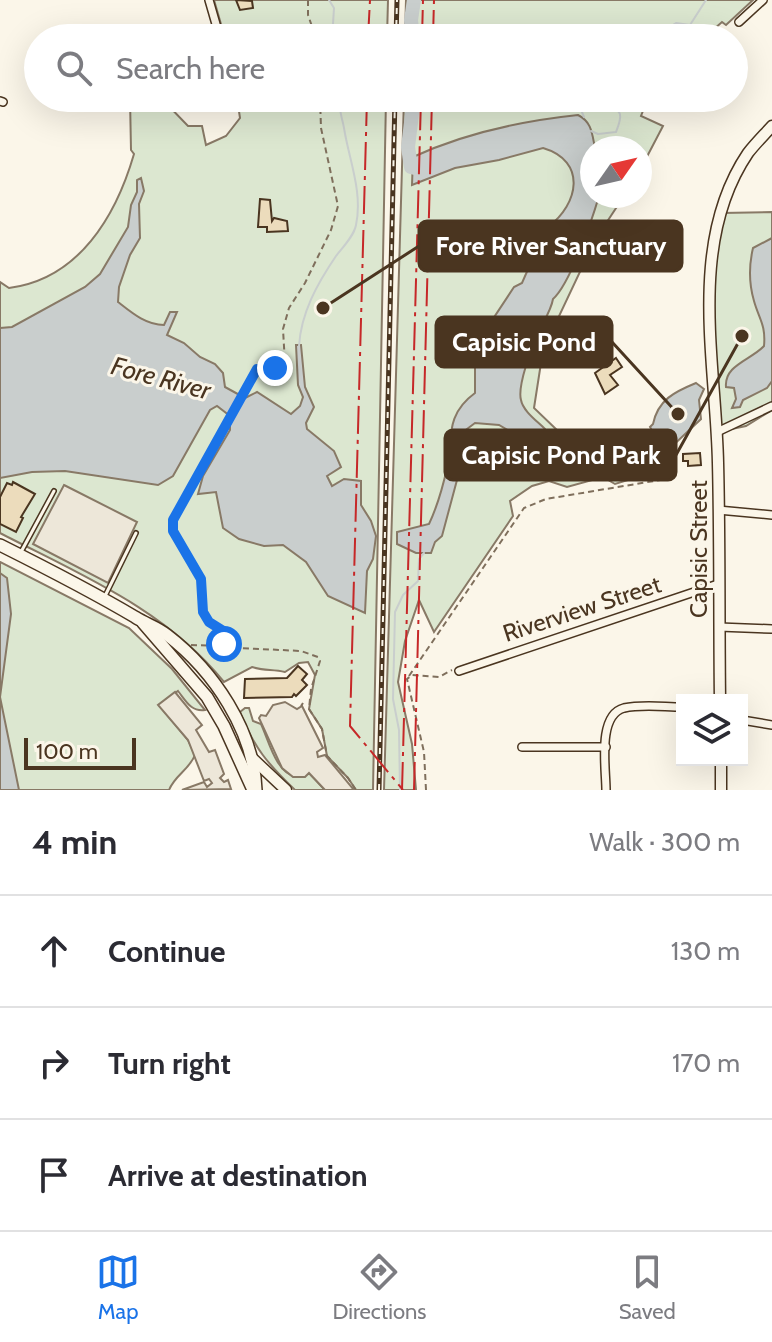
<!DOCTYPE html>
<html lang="en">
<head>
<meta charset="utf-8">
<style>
  :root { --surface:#fff; --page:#f2f2f3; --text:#2b2b33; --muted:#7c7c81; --line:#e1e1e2; --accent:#1a73e8 }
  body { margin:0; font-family:Cabin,sans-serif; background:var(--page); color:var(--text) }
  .controls { position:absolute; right:24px; bottom:24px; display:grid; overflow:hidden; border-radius:0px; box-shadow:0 8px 32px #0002 }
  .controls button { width:72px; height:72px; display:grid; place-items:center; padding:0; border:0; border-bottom:2px solid var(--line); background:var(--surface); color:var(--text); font:40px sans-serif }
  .compass { position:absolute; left:580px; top:136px; width:72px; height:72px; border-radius:50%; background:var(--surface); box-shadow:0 8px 32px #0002; rotate:56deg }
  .scale { position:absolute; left:24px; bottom:20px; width:112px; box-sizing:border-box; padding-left:8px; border:4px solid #4a3520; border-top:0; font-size:22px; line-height:28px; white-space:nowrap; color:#4a3520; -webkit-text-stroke:6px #fbf6e9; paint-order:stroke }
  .stop { position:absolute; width:24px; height:24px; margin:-18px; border:6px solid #1a73e8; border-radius:50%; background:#fff }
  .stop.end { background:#1a73e8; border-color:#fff; box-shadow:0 2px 8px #0008 }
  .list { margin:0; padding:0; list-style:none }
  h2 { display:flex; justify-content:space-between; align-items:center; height:104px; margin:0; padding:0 32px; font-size:34px }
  h2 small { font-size:26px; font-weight:400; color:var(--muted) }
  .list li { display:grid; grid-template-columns:52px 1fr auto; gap:24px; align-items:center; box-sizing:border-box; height:112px; padding:0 32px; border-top:2px solid var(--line) }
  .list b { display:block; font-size:30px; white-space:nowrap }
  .list em { font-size:26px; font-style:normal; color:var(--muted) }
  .icon { flex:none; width:44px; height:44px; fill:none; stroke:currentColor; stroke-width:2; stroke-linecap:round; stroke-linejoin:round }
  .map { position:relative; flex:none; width:772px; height:790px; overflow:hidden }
  .search { position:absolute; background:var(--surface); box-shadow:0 8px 32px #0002; left:24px; right:24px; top:24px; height:88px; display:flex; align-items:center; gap:20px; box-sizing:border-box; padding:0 28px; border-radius:44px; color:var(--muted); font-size:30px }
  .sheet { height:440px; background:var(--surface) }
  nav { display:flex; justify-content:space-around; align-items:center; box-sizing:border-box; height:112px; border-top:2px solid var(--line); background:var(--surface); font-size:22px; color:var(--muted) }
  nav a { display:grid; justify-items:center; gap:4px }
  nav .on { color:var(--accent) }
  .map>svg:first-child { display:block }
  .green { fill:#dce7d0; stroke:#887966; stroke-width:2 }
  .parking { fill:#ede7d9; stroke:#887966; stroke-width:2 }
  .water { fill:#c9cecd; stroke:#887966; stroke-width:2 }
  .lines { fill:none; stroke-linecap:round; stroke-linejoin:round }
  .stream { stroke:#c9cecd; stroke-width:2 }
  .river { stroke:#c9cecd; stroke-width:14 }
  .building { fill:#ecdcbc; stroke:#4a3520; stroke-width:2 }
  .lane-casing { stroke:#4a3520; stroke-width:6 }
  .street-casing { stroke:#4a3520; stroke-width:10 }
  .secondary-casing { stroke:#4a3520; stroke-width:13 }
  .primary-casing { stroke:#4a3520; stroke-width:14 }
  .path { stroke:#7f6f5c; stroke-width:2; stroke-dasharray:6 4; stroke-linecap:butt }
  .lane { stroke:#fbf6e9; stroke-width:3 }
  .street { stroke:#fbf6e9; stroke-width:7 }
  .secondary { stroke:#fbf6e9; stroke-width:10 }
  .primary { stroke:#fbf6e9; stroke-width:11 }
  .rail-casing { stroke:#4a3520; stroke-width:5 }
  .rail { stroke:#fbf6e9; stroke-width:2; stroke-dasharray:6; stroke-linecap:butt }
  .power { stroke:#c62828; stroke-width:2; stroke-dasharray:28 6 4 6; stroke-linecap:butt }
  .route { stroke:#1a73e8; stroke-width:10 }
  .labels { text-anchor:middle; stroke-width:6; stroke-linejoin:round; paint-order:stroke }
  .street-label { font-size:24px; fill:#4a3520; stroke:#fbf6e9 }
  .water-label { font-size:26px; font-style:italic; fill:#4a3520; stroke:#fbf6e9 }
  .leader { fill:none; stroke:#4a3520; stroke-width:3 }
  .callout-dot { fill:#4a3520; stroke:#fbf6e9; stroke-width:3 }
  .callout { fill:#4a3520; stroke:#4a3520; stroke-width:3 }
  .callout-label { font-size:26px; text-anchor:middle; font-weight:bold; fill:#fff }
</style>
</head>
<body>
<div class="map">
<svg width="772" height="790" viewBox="0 0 772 790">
  <rect width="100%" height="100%" fill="#fbf6e9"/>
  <g class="green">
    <path d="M214,0H388L387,38H225Z"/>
    <path d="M406,0H753L726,25L722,22L704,38H405Z"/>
    <path d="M130,98H161L188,126H202L206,145L226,136L240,118L237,98H386L373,790H356L348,778L327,756L322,729L309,709L315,675L308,662L299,663L285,672C273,669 264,671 252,667L224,682C165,609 81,575 0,533V282L9,288C79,279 116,216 134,154L131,150Z"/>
    <path d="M404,98H648L641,116L663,126L640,170V148H592V196H624L595,240L543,350L534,408L559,432L547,455L565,462L631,459L652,463L648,474L615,484L603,477L567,487L549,481L532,486L510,501L513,516L434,632L419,600L405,641L398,682L412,744L416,790H384Z"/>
    <path d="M772,212V410L746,426L717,432L710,308L722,213Z"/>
    <path d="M0,562L129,628L172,669L205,710C191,712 186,701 178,691L159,705L188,740L195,755C189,770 175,775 169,790H0Z"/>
    <path d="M245,708H249L253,721L261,724C269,741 276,774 297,777L309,773L325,790H295C268,764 254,748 240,712Z"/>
  </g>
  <g class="parking">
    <path d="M64,485L137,522L108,583L33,544Z"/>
    <path d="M175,692L202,725L196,730L209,752L215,750L224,774L220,778L224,782L228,780L231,789L182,790L204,782L207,787L212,783L209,779L204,781L188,740L158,705Z"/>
    <path d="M285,702L297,709L302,706L323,748L317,752L318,757L325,755L354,790H325L309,773L305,777H293L282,768L259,718L261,715L266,716L273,705Z"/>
  </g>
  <g class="water">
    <path d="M578,115C592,122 592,134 595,148H592V196H599C592,220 570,284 553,299C551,311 543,322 538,333C532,347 517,386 521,400C523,411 537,421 545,429L539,448L499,425L475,423L463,432L461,465L442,536L435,542L431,553H416L397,544V532L429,524C437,507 443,486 447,468C452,437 446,414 475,393V366L483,353L489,325L514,287L522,283L533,258L540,253L552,232L548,227C579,204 587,161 543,148L499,160L455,168L412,185L413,157C465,133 521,121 578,115Z"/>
    <path d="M141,178L144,191L139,204L140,238L130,255L119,287L118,302C132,313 146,325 164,325L170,312H177L167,335L184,343L200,357L215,364L223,373L225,387L245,398L257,392L291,414L300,406L303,397L298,385L296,345H301L305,387L314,407L306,423L307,429L334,451L341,467L327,476L332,486L344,479L361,481V505L371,521L376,536L373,559L367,571L365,613L328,596L306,562L283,545L264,546L239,539L223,528L216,492L198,494L203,476L230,430V416L217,406L210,410L173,476L158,485L65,471L32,472L0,478V328L12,327L85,287L100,274L128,227L131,205L137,192V180Z"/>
    <path d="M772,238V381L767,388L743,400L740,407L732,408L736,399L734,388L726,387C724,365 751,360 764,346C766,325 759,319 754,301C749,284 749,265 753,248Z"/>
    <path d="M696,383L704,389L699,400L701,419L665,453L650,427L653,424C658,400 674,392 696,383Z"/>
    <path d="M0,573L7,578L11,614L0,697L19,790H0Z"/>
  </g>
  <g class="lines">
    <g class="stream">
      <path d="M329,0L334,8L333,24L338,38"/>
      <path d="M663,38V31L676,23L690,25L706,0"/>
      <path d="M576,98L584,117"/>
      <path d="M591,131L598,134L616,132C627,105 615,113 599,99L601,98"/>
      <path d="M299,346C301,313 317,284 336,256C343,247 354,236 356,225C363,192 349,160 344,128C342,116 338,110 340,98"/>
      <path d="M541,441L565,454L623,455L653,434"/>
      <path d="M400,790L399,730L393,699L395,612L403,595L418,581L419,559L424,553"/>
    </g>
    <g class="river">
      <path d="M413,38L411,20L414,0"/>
      <path d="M414,98L408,147L411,167L419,169L428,165"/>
    </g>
  </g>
  <g class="building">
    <path d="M236,0L252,1L253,8L240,10Z"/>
    <path d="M260,199L270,200L272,221L274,218L287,221L288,231L267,232V227H258Z"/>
    <path d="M616,358L622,367L610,375L618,385L605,394L595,373Z"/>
    <path d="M700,453L701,465L688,466V461H683V454Z"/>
    <path d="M13,482L35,494L21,517L23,518L16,532L0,524V497L7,483L12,485Z"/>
    <path d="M298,666L307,674L302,680L307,685L296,696L294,694L292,697L244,698L245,679L287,678Z"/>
  </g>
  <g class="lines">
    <g class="lane-casing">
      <g id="lane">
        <path d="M21,552L54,491"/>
        <path d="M104,598L136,533"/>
      </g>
    </g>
    <g class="street-casing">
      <g id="street">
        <path d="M209,0L220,38"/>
        <path d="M739,22L763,0"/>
        <path d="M0,101L3,102"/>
        <path d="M717,432L772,406"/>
        <path d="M718,510L772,515"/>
        <path d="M719,627L772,629"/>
        <path d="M459,671L718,584"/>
        <path d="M742,720L772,725"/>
        <path d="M522,747H606"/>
        <path d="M606,790C606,768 597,715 624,708C642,704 664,707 682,707"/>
      </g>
    </g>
    <g class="secondary-casing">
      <g id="secondary">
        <path d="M720,700C719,621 720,542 718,463C716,362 687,243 748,153C755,144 764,135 772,126"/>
        <path d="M253,759L286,790"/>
        <path d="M721,760V790"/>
      </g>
    </g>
    <g class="primary-casing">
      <g id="primary">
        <path d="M0,545C46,568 91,591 135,617C146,624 157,627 167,635C214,671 254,731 256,790"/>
        <path d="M143,623L207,697L224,726L253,790"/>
      </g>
    </g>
    <g class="path">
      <path d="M308,0V15L316,38"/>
      <path d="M320,98L321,128L338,206L331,230L305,283L289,308L283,329L285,364L282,369H257L172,525L173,531L201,579L203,612L209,622L225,632L230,642L240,648L301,651L318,657L320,661L311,689L309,709L322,729L327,756L348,778L356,790"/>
      <path d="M191,645L221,646L227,641"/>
      <path d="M409,676L524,508L546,499L666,479"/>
      <path d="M301,706L303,703"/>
      <path d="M426,790L424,752L407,679L412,675L439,677L452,670"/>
    </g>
    <use href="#lane" class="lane"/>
    <use href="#street" class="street"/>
    <use href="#secondary" class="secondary"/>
    <use href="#primary" class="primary"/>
    <g class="rail-casing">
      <g id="rail">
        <path d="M396,38L397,0"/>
        <path d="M379,790L395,98"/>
      </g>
    </g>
    <use href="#rail" class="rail"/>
    <g class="power">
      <path d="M368,38L370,0"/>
      <path d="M422,38L423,0"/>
      <path d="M433,38L434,0"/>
      <path d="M367,98L350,726L403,790"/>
      <path d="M402,790L421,98"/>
      <path d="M414,790L432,98"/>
    </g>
  </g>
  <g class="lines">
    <path class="route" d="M224,644L228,640L225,632L209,622L203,612L201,579L173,531V520L257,369L275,368"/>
  </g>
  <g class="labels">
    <g class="street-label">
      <text transform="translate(699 549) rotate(-90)" y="8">Capisic Street</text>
      <text transform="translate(582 609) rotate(-18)" y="8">Riverview Street</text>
    </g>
    <g class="water-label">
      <text transform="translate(161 378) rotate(15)" y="9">Fore River</text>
    </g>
  </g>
  <path class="leader" d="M323 308L419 246M678 414L612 342M742 336L676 455"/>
  <g class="callout-dot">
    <circle cx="323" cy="308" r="8"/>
    <circle cx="678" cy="414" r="8"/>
    <circle cx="742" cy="336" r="8"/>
  </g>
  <g class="callout">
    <rect x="419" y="221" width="263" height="50" rx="8"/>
    <rect x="436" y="317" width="176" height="50" rx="8"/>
    <rect x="445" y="430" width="231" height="50" rx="8"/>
  </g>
  <g class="callout-label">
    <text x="551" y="255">Fore River Sanctuary</text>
    <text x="524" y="351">Capisic Pond</text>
    <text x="561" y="464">Capisic Pond Park</text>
  </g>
</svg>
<div class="controls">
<button><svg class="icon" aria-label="layers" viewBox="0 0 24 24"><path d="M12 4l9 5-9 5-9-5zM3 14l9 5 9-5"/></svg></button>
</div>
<svg class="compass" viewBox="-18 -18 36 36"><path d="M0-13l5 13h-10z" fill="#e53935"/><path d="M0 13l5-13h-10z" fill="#7c7c81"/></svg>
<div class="scale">100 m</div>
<div class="stop" style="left:224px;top:644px"></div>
<div class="stop end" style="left:275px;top:368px"></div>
<div class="search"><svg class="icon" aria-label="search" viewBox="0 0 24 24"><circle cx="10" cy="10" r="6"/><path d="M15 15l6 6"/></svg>Search here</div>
</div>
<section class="sheet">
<h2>4 min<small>Walk · 300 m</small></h2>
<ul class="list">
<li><svg class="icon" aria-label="ahead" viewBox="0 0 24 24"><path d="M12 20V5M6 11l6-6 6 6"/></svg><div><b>Continue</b></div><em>130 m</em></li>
<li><svg class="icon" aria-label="right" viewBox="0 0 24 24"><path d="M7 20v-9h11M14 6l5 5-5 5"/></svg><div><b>Turn right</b></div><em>170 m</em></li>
<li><svg class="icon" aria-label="arrive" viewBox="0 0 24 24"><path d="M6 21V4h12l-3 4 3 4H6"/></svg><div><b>Arrive at destination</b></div></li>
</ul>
</section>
<nav>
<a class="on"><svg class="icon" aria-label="map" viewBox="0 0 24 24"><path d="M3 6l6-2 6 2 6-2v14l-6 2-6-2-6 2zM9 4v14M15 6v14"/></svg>Map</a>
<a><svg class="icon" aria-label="directions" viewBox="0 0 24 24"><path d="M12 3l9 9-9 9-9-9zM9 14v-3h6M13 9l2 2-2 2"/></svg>Directions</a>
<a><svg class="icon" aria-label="saved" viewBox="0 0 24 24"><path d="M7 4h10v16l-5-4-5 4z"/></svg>Saved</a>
</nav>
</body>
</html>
